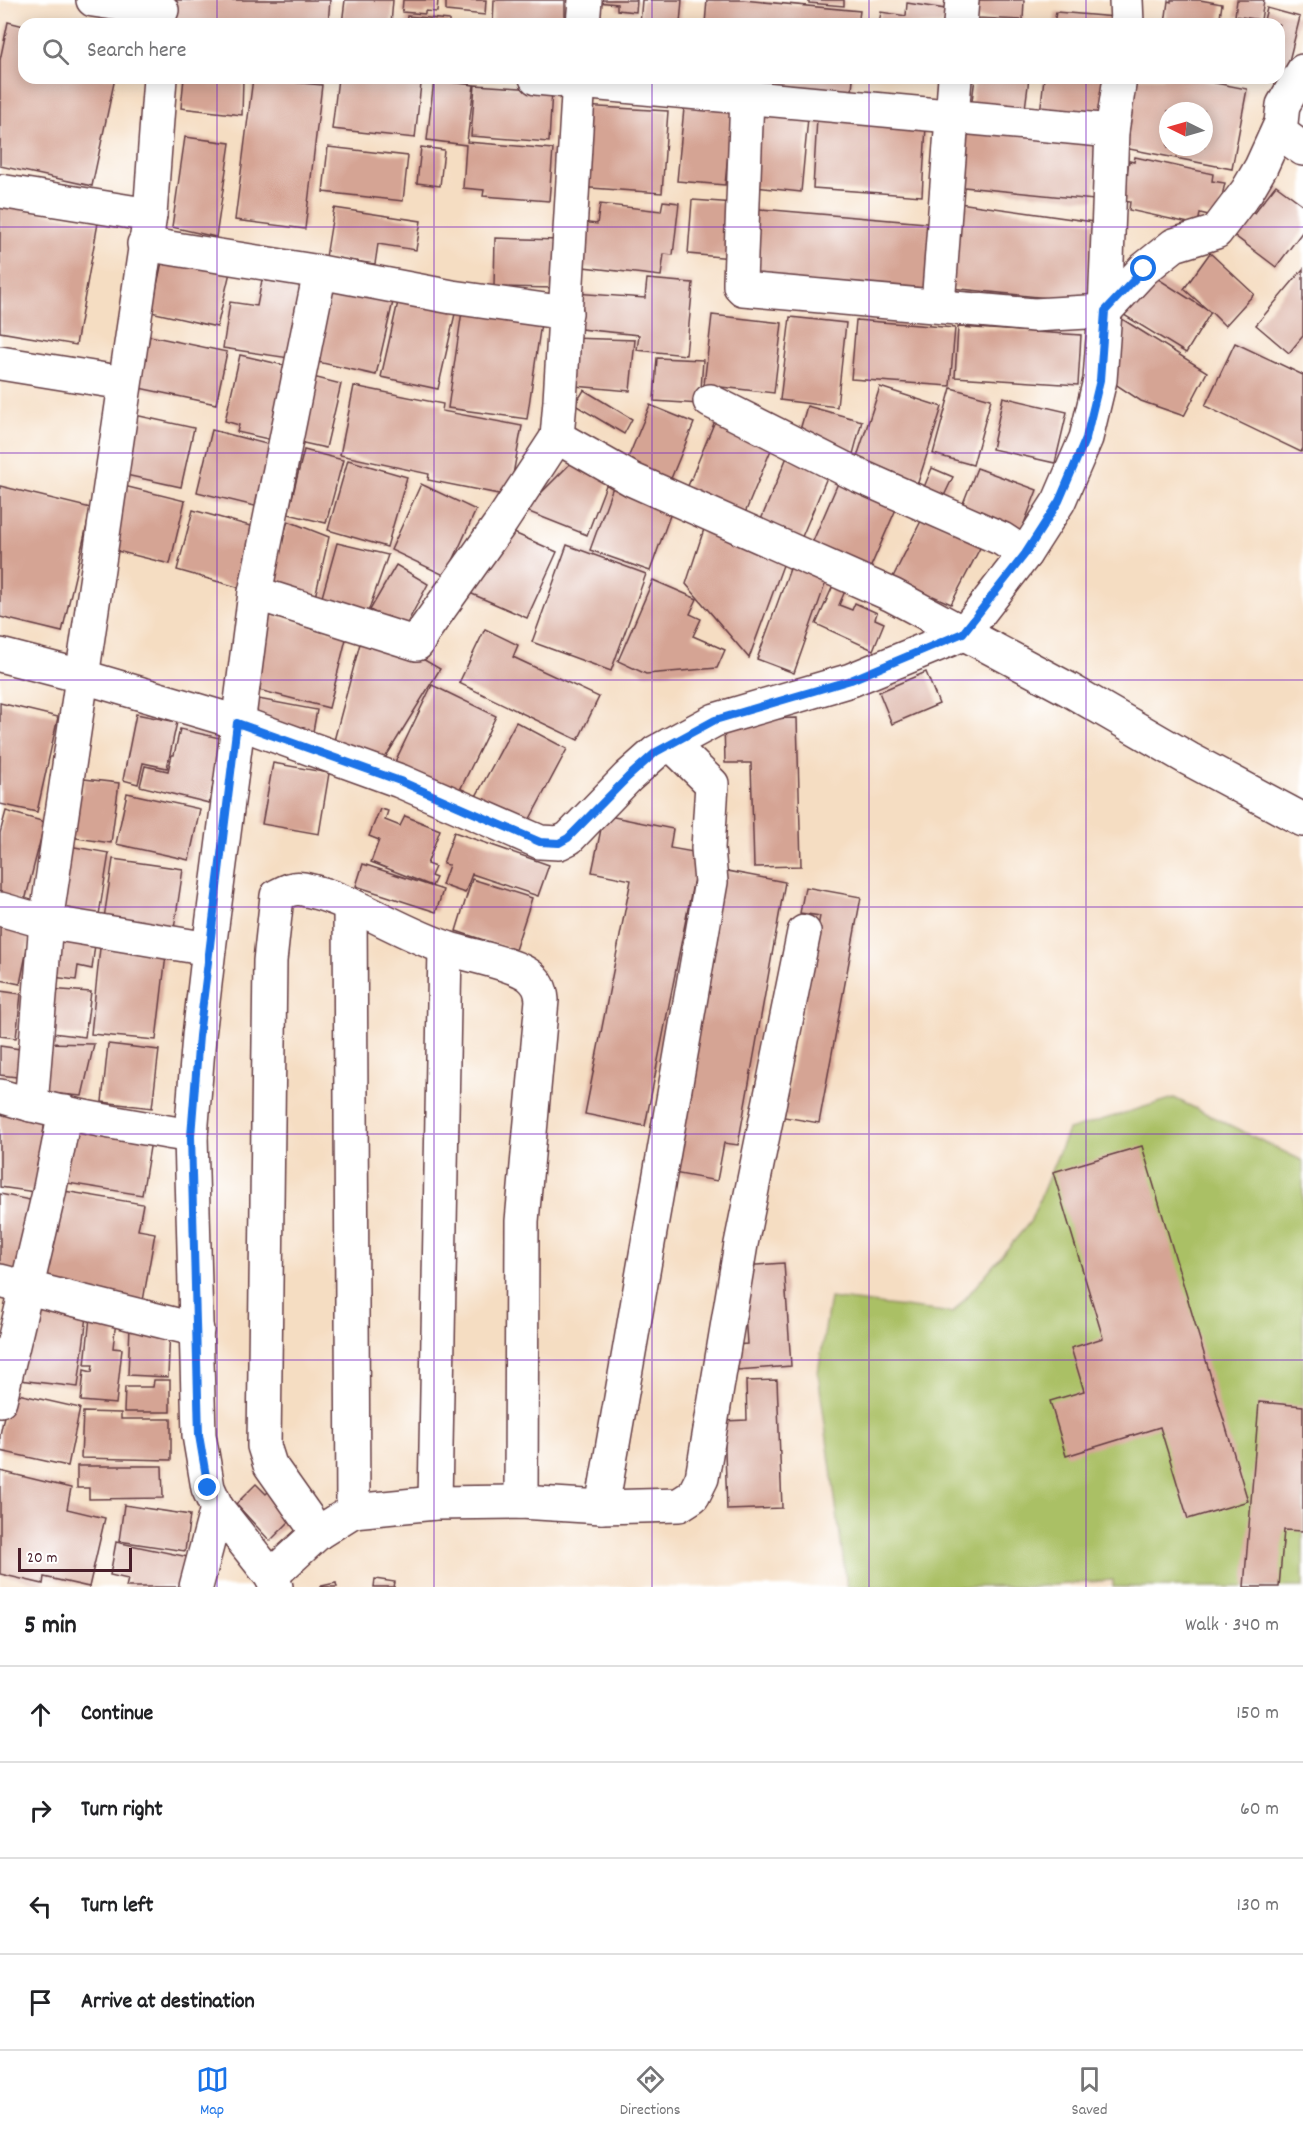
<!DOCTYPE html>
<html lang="en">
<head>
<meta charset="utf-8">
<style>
  :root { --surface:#fff; --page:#f2f2f2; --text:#202124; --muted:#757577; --line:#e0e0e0; --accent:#1a73e8 }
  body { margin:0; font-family:Dekko,sans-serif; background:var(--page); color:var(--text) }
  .compass { position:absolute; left:1159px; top:102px; width:54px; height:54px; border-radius:50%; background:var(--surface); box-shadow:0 3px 15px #0003; rotate:275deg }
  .scale { position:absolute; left:18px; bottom:15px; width:114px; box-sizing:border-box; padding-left:6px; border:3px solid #4a1f2b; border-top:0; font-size:16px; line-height:21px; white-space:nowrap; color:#4a1f2b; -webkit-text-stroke:4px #fff; paint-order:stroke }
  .stop { position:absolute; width:18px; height:18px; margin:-14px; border:4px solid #1a73e8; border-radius:50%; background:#fff }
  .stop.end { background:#1a73e8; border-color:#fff; box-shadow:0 2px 6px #0008 }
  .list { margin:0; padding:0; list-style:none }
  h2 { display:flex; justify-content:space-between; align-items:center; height:78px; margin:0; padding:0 24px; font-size:26px }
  h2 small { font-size:20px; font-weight:400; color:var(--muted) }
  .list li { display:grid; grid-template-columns:39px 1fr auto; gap:18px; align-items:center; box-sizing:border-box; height:96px; padding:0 24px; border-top:2px solid var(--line) }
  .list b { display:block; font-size:22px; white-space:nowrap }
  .list em { font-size:20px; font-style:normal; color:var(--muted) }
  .icon { flex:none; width:33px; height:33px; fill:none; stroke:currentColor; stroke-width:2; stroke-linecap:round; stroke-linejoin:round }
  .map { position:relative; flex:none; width:1303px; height:1587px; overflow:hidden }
  .search { position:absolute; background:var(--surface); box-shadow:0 3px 15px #0003; left:18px; right:18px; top:18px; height:66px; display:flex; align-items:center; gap:15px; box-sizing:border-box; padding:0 21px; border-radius:18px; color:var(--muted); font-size:22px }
  .sheet { height:462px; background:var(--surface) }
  nav { display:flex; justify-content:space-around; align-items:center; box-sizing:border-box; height:84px; border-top:2px solid var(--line); background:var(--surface); font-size:16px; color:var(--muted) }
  nav a { display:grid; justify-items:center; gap:3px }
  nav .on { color:var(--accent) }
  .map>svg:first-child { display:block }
  .green { fill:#aac065; stroke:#7a7048; stroke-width:1.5 }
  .building { fill:#d5a494; fill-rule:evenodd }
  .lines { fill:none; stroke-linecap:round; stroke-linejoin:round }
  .minor-casing { stroke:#643c42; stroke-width:36 }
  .minor { stroke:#fff; stroke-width:33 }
  .route { stroke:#1a73e8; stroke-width:8 }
  .grid { fill:none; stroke:#7b2cbf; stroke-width:1.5; stroke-opacity:0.55 }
</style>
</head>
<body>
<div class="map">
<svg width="1303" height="1587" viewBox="0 0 1303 1587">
  <rect width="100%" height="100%" fill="#fff"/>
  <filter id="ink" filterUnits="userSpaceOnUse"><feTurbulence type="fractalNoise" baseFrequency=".0167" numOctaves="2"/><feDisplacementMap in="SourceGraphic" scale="12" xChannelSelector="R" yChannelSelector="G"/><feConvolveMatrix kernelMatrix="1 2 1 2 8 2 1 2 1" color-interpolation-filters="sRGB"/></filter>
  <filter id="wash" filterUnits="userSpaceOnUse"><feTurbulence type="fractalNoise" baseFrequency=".008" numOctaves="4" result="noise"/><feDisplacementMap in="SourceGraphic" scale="24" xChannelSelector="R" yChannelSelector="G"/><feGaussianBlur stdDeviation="1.35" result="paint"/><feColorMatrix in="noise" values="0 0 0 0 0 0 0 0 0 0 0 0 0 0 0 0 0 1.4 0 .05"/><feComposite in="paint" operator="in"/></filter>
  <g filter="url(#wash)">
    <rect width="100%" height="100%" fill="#f5ddc2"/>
    <path class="green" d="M1174,1098L1303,1161V1587H1113V1580L1031,1587H847L818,1373L830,1298L953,1313L1030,1222L1068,1130Z"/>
    <g id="blocks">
      <g class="building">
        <path d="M176,0H330L328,24H174Z"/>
        <path d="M345,0H393L391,24H342Z"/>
        <path d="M403,0H438L437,12L425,11V14L402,12Z"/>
        <path d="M446,0H486L485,15L446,11Z"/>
        <path d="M494,0H565V24H493Z"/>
        <path d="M598,0H637L636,12L617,10V4L598,2Z"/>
        <path d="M642,0H682L680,24H640Z"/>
        <path d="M707,0H743L860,11L858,24H705Z"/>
        <path d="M809,0H844V6L809,3Z"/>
        <path d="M977,0H1024L1023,20L976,18Z"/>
        <path d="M1171,0H1200L1222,4L1219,24H1165L1168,1L1171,2Z"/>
        <path d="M1237,0H1264L1261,20L1235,16Z"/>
        <path d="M907,3L945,9L943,24H879L881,12L906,16Z"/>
        <path d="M1267,8L1300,17L1286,73L1279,71V24H1263Z"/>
        <path d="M1056,12L1115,17V24H1054Z"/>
        <path d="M407,16L449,20V24H406Z"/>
        <path d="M605,17L623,19V24H605Z"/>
        <path d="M1226,19L1241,23V24H1224Z"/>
        <path d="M8,22L24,26V78H115L92,186L0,166V60Z"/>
        <path d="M184,78H243L242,115L181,108Z"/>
        <path d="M253,78L322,85L305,229L235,220Z"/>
        <path d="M338,78H359L421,84L415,138L332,129Z"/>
        <path d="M700,78H853L851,106Z"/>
        <path d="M975,78H1029L1024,116L971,109Z"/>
        <path d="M1044,78H1115L1111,121L1040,114Z"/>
        <path d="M1137,78H1189L1247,89L1232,169L1114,146L1128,122ZM1168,111H1204V147H1168Z"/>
        <path d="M434,80L474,85L467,142L553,149L549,201L483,196L484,190L463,188L466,145L427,140Z"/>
        <path d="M475,85L552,90L549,142L471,136Z"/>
        <path d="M685,98L733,102L725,185L677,181Z"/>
        <path d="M582,106L668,111L662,193L577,187Z"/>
        <path d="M754,112L808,118L801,192L747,186Z"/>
        <path d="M817,118L926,126L922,196L813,188Z"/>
        <path d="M960,127L1099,141L1094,200L954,186Z"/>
        <path d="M185,137L230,143L216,237L172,227Z"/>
        <path d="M328,147L408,156L403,201L323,192Z"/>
        <path d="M421,147L444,150L440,186L417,183Z"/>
        <path d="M1135,157L1213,174L1212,181L1225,183L1217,217L1200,213L1198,225L1129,210L1130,202L1122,201L1129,161L1134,162Z"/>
        <path d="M1276,185L1303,205V231L1276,267L1227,230L1245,206L1254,213Z"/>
        <path d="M692,200L736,203L732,258L688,254Z"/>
        <path d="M663,201L679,203L673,255L664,254L661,276L575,266L581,222L597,224L600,204L661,211Z"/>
        <path d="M959,203L1100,223L1097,303L951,288Z"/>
        <path d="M0,205L98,223L76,345L0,332Z"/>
        <path d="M334,208L421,221L416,250L378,244L375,264L326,257Z"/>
        <path d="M748,208L937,224L931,300L741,284Z"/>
        <path d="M495,238L557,240L556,288L494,287Z"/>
        <path d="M164,253L231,268L217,327L151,312Z"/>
        <path d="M1210,253L1254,294L1225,326L1211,312L1186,353L1124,315L1149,273L1210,312L1184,289Z"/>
        <path d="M1303,269V336L1289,353L1256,325Z"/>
        <path d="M327,278L395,293L376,375L309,360Z"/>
        <path d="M647,279L693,283L686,355L637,350L639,335L571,328L574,293L645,298Z"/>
        <path d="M262,280L300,285L289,358L223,348L230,302L257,306Z"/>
        <path d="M400,293L457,305L438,389L381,377Z"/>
        <path d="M462,311L541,323L527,419L448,408Z"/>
        <path d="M712,315L782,323L774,393L704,385Z"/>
        <path d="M790,317L846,323L837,407L780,400Z"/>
        <path d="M1122,319L1207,372L1184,416L1141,401L1106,378Z"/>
        <path d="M856,320L955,328L950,386L851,379Z"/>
        <path d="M958,327L1081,335L1078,385L955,377Z"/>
        <path d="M150,336L227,352L216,404L139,388Z"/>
        <path d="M570,338L635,340L630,391L564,385Z"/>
        <path d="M1235,343L1303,375V448L1301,452L1205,406Z"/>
        <path d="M240,355L292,367L277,441L237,432L239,425L225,421Z"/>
        <path d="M657,358L703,360L700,404L654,401Z"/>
        <path d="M305,375L341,384L326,448L290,440Z"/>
        <path d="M354,386L443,404L442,411L522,426L509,496L428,480L429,474L340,455Z"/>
        <path d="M880,387L942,407L915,492L853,469Z"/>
        <path d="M951,388L991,399L973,465L933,454Z"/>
        <path d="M584,390L632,419L624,434L575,405Z"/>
        <path d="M1003,397L1067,412L1055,463L992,449Z"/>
        <path d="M650,405L694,423L670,481L626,463Z"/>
        <path d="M807,406L862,421L849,469L811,448L813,434L800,430Z"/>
        <path d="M126,413L194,428L181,487L112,472Z"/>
        <path d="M715,421L773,445L743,518L685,493Z"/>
        <path d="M212,430L278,447L263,508L197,492Z"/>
        <path d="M304,450L343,460L326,523L288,514Z"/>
        <path d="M787,457L828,475L801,539L760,522Z"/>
        <path d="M348,460L407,477L387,547L328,530Z"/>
        <path d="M570,464L608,480L587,535L524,510Z"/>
        <path d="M932,468L953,477L942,500L922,492Z"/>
        <path d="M977,468L1037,490L1018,539L958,516Z"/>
        <path d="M842,474L900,500L868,573L810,548Z"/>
        <path d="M421,484L476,510L446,576L391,550Z"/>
        <path d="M614,484L673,507L650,571L590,550Z"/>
        <path d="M0,486L91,508L62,632L0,617Z"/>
        <path d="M124,486L185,501L170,564L109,549Z"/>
        <path d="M193,510L261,529L244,589L177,570Z"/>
        <path d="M924,515L982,544L951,604L933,596L930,603L890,583Z"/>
        <path d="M288,521L329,537L315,597L269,582Z"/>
        <path d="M505,529L557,552L527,618L463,590L474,565L487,571Z"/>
        <path d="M704,529L786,557L749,658L686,584Z"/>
        <path d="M337,543L388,555L368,612L322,597Z"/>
        <path d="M567,545L646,574L611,671L532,642Z"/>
        <path d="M396,565L428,584L404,629L370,610Z"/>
        <path d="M791,566L827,579L794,673L757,659Z"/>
        <path d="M836,579L848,584L839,605L852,610L855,603L877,613L875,619L884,623L873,650L816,624Z"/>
        <path d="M653,580L697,599L690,614L701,619L693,636L725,650L717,668L646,674L618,661Z"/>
        <path d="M269,615L347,635L329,708L251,688Z"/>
        <path d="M485,629L518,645L513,657L599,697L578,740L459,683Z"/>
        <path d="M362,636L409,651L440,669L382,763L332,748Z"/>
        <path d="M926,672L939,704L892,724L879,692Z"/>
        <path d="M432,685L496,716L457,796L394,764Z"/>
        <path d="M253,698L317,710L312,737L248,726Z"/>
        <path d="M0,703L58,717L37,812L0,804Z"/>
        <path d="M136,714L177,722L167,768L143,763L138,784L123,780Z"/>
        <path d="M797,718L801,866L754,867L751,763H725L724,720Z"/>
        <path d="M516,722L567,749L524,830L473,802Z"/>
        <path d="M180,729L224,739L209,803L140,786L145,766L168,771L172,755H174Z"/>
        <path d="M273,763L329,773L319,834L262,824Z"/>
        <path d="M84,779L119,783L111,843L63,836L69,791L82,793Z"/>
        <path d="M127,793L200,809L189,860L116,844Z"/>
        <path d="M380,809L388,811L385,820L400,826L405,816L440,830L427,864L435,867L431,876L436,878L432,886L371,862L379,840L369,836Z"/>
        <path d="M6,811L45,822L25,901L0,895V833Z"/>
        <path d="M604,815L673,829L670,848L699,853L645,1126L585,1114L631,880L592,872Z"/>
        <path d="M454,832L549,865L538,896L472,874L465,893L442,885L449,865L443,864Z"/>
        <path d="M63,845L109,853L98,921L51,913Z"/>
        <path d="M113,859L183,869L174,929L104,918Z"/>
        <path d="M363,864L443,890L436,912L356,886Z"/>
        <path d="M722,870L785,882L738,1145L724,1143L717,1181L668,1172Z"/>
        <path d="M472,879L532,898L515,950L456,931Z"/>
        <path d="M805,887L861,897L819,1123L784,1117L820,916L800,913Z"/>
        <path d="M0,924L31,929L20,984L0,980Z"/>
        <path d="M52,938L95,944L92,969L78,966L76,980L46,976Z"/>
        <path d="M100,948L166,955L156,1040L91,1034Z"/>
        <path d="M47,989L91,992L85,1037L44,1032Z"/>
        <path d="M0,991L21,994L16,1038L0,1036Z"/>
        <path d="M43,1043L94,1044L82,1096L37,1092Z"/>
        <path d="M108,1044L159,1050L152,1108L102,1102Z"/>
        <path d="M0,1046L20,1049L17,1077L0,1075Z"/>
        <path d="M0,1107L46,1113L35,1192L0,1187Z"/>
        <path d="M72,1121L152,1135L142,1195L61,1182Z"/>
        <path d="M1142,1146L1248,1501L1188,1519L1160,1427L1066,1456L1050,1401L1084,1391L1071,1348L1103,1338L1053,1172Z"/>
        <path d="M58,1190L143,1204L138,1230L155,1233L143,1301L42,1283Z"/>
        <path d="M0,1194L40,1202L26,1272L0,1267Z"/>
        <path d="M784,1263L791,1366L737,1370L736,1345L747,1344L742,1266Z"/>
        <path d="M28,1301L88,1308L78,1387L19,1380Z"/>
        <path d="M90,1317L116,1320L113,1348L122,1349L116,1404L81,1401L84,1370L92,1372L93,1365H85Z"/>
        <path d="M130,1326H170L168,1377L128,1375Z"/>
        <path d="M154,1380H170V1412H124L125,1387H153Z"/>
        <path d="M777,1380L782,1508L727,1510L724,1421L747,1420L746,1381Z"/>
        <path d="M9,1392L80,1408L68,1466L0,1451V1435Z"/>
        <path d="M1259,1402L1303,1406V1531L1284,1530L1279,1587H1244Z"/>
        <path d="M83,1412L121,1413V1419H171V1460L81,1458Z"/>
        <path d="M77,1466H162L163,1498L89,1499V1488H77Z"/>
        <path d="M0,1471L71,1488L67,1509L105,1518L89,1587L44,1577L43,1584L0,1574Z"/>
        <path d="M256,1484L266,1494L273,1487L298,1513L270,1541L236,1504Z"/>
        <path d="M124,1505L190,1515L185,1551L119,1541Z"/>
        <path d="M116,1542L193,1558L187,1587H126L128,1579L110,1575Z"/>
        <path d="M375,1579L395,1582L394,1587H374Z"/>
        <path d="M336,1583L337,1587H321V1586Z"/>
      </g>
    </g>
  </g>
  <g filter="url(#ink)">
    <use href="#blocks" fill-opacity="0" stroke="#643c42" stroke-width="1.5"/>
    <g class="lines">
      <g class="minor-casing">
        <g id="minor">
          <path d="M93,0L162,10"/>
          <path d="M1126,0L1127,24"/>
          <path d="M583,24L585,0"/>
          <path d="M960,24L962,0"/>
          <path d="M536,78L1112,131"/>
          <path d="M579,78L560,401L557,437L633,480L892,595L1068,689L1189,759L1303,820"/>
          <path d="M747,97L740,281V286L743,289L1034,315L1105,311L1144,269L1174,245L1216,232L1247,191L1261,167L1281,123L1283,105L1303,71"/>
          <path d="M1278,131L1303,149"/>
          <path d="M0,191L150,215"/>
          <path d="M144,244L320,272"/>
          <path d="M938,305L955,78"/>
          <path d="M0,363L124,383"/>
          <path d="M710,401L857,475L1002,539L1025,554"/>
          <path d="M255,593L417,644L426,628L502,521L557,437"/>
          <path d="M0,655L81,676L237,722L400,781L540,842L559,843L569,838L628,777L656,752L715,720L851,680L963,634L1025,554L1059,501L1086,438L1100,380L1105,311L1112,131L1120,78"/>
          <path d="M350,904L353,1511"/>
          <path d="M0,909L46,922L209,949"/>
          <path d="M0,1096C62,1115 127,1125 191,1136"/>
          <path d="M31,1105L46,922L150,215L160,78"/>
          <path d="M0,1281L197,1330"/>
          <path d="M0,1400L49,1193L65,1112"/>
          <path d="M435,1503L445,948"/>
          <path d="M602,1507L711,882L708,848L712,784L671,744"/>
          <path d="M318,1533L270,1465L264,1446L270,961L277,896C286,891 293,887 303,889C355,900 398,932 447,948C469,956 514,963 530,976C538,983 541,989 542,1000L522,1221L521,1502"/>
          <path d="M271,1576L318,1533L353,1511L435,1503L521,1502L602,1507L679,1505L693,1496L702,1478L741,1244L804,932"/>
          <path d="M196,1587L217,1508"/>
          <path d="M276,1587L271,1576L217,1508L208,1488L199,1435L191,1136L199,1036L209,949L255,593L320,272L452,297L566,313"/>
        </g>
      </g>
      <use href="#minor" class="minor"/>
    </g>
  </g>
  <g class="lines" filter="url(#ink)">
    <path class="route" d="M208,1488L199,1435L191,1136L199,1036L237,723L400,781L540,842L559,843L568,838L628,777L656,752L715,720L851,680L963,633L1025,554L1059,501L1086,438L1100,380L1105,311L1144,269"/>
  </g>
  <path class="grid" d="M217,0V24M434,0V24M652,0V24M869,0V24M1086,0V24M217,78V1587M434,78V1587M652,78V1587M869,78V1587M1086,78V1587M0,227H1303M0,453H1303M0,680H1303M0,907H1303M0,1134H1303M0,1360H1303"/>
</svg>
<svg class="compass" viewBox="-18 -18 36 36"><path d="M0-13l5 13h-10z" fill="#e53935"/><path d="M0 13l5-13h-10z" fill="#757577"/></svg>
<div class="scale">20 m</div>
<div class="stop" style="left:1144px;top:269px"></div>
<div class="stop end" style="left:208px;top:1488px"></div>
<div class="search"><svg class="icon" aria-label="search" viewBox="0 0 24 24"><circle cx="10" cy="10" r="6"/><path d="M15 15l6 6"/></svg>Search here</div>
</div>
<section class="sheet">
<h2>5 min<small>Walk · 340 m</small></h2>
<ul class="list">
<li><svg class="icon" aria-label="ahead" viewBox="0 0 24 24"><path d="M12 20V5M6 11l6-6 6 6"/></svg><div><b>Continue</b></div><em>150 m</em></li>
<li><svg class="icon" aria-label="right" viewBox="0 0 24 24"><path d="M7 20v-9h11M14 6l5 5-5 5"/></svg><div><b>Turn right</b></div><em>60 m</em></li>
<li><svg class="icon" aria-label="left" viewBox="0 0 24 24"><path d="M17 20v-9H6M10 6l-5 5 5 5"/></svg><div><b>Turn left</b></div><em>130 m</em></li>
<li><svg class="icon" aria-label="arrive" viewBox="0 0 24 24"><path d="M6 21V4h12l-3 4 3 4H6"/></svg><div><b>Arrive at destination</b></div></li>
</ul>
</section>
<nav>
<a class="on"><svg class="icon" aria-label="map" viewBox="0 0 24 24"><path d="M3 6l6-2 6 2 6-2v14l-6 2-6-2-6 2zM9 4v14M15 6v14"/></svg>Map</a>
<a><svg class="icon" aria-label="directions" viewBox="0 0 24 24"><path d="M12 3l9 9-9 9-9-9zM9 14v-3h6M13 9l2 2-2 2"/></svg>Directions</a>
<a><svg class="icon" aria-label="saved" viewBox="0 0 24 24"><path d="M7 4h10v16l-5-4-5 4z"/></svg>Saved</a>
</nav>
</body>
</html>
